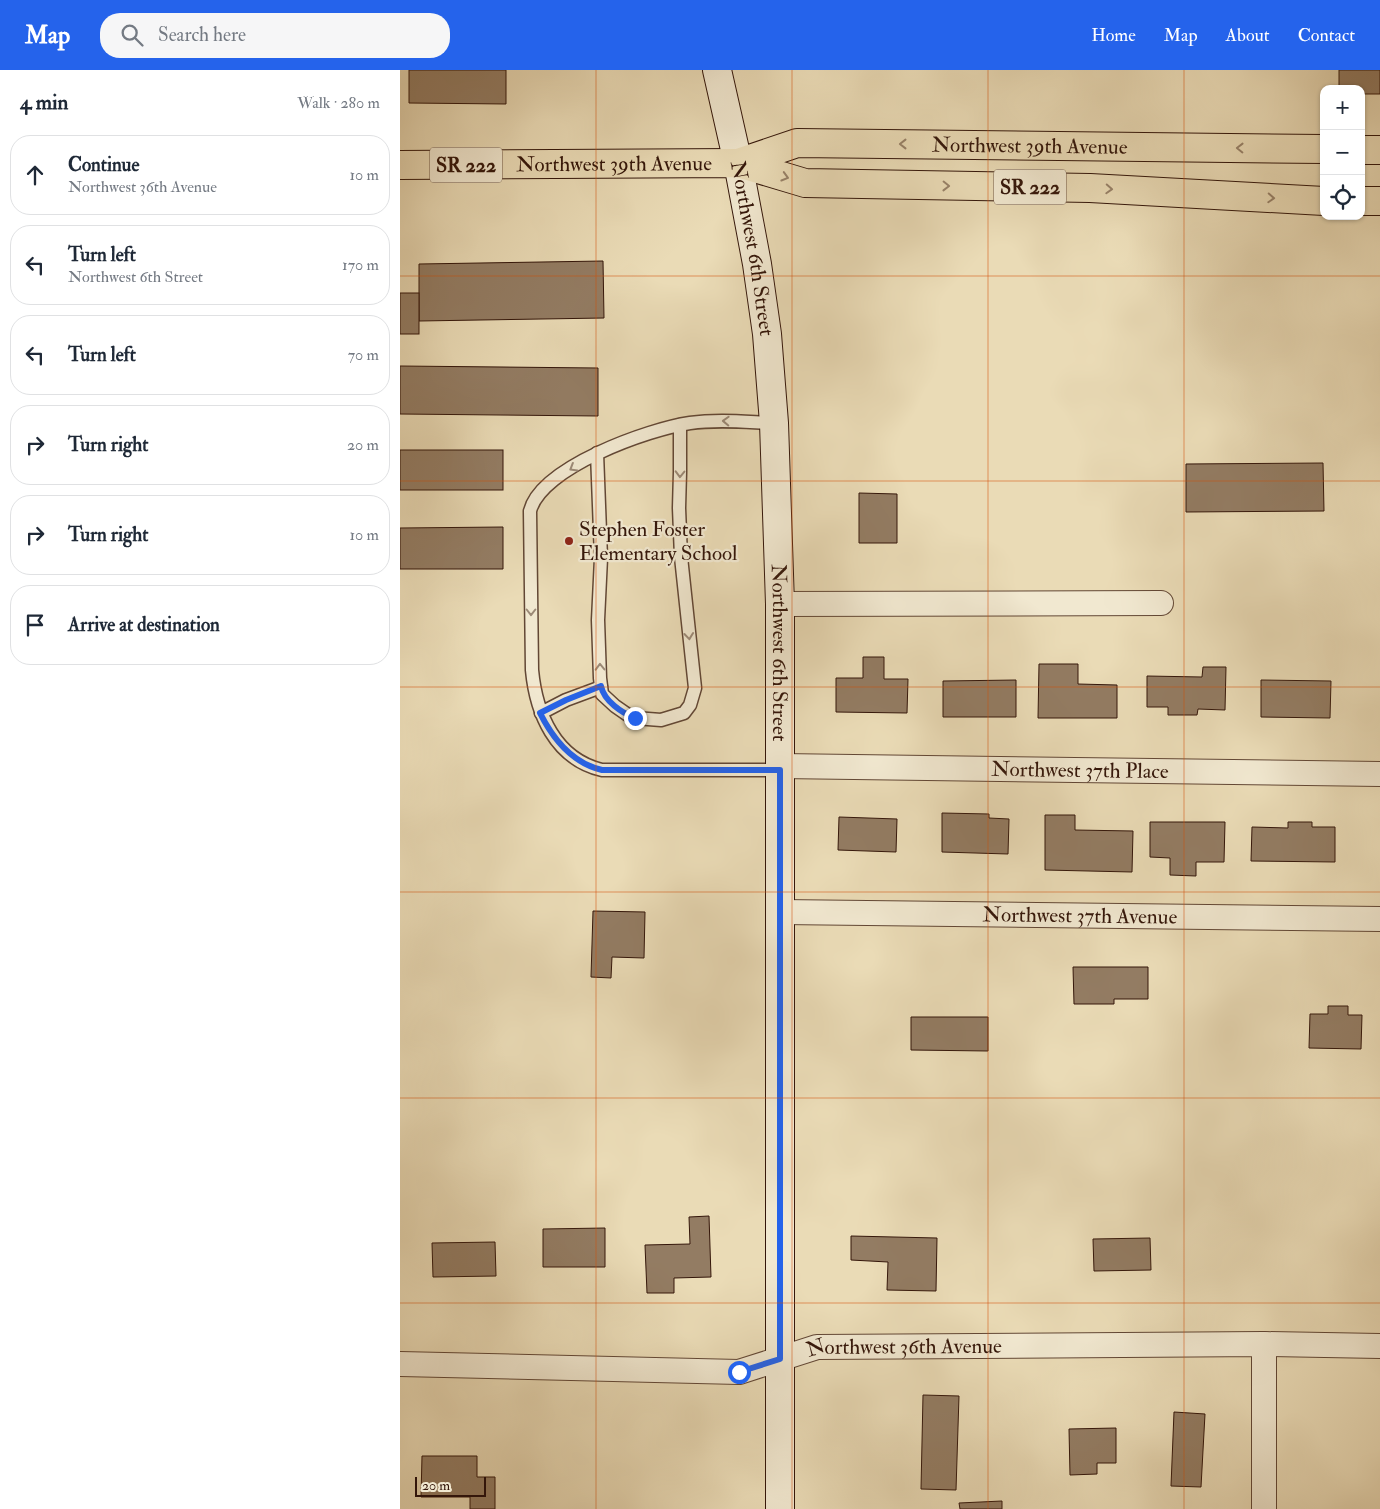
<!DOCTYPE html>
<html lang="en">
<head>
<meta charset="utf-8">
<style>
  :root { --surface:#fff; --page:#f6f6f7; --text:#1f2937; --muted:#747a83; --line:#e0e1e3; --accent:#2563eb }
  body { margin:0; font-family:"IM FELL Double Pica",serif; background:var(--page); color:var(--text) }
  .controls { position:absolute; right:15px; top:15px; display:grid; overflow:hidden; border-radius:10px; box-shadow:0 1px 4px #0004 }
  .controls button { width:45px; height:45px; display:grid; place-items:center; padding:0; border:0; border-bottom:1px solid var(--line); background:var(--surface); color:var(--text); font:25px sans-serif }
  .scale { position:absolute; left:15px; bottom:12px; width:71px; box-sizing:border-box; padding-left:5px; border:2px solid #34160a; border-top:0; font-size:14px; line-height:18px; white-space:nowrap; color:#34160a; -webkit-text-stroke:4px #f1e8d0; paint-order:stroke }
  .stop { position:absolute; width:15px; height:15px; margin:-11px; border:4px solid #2563eb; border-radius:50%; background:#fff }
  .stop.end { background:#2563eb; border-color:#fff; box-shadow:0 1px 5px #0008 }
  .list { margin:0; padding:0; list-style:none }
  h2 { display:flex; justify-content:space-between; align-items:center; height:65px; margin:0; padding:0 20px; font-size:21px }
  h2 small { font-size:16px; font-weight:400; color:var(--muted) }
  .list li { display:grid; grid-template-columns:32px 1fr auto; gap:15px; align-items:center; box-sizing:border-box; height:80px; margin:0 10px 10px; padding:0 10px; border:1px solid var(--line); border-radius:20px }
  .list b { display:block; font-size:19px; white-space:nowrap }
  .list p { margin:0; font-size:16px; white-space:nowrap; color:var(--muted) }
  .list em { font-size:16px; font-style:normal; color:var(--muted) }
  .icon { flex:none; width:28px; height:28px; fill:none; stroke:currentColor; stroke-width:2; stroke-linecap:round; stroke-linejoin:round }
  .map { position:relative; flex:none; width:980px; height:1439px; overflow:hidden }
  header { display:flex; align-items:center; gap:30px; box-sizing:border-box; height:70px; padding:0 25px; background:var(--accent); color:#fff }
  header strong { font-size:24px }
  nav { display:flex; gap:28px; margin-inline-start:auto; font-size:18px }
  .search { width:350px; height:45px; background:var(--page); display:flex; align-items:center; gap:12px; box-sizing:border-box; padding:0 18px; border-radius:20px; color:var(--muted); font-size:19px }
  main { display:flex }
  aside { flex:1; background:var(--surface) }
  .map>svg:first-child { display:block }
  .building { fill:#937c63; stroke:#34160a }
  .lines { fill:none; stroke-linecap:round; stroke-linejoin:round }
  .lane-casing { stroke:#624735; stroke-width:15 }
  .street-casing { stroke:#624735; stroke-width:26 }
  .secondary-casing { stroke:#34160a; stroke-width:30 }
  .primary-casing { stroke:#34160a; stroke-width:30 }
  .lane { stroke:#f1e8d0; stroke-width:12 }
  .street { stroke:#f1e8d0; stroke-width:24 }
  .secondary { stroke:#f1e8d0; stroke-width:28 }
  .primary { stroke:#eadbb6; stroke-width:28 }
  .oneway { stroke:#988269 }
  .oneway2 { stroke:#9c8a77 }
  .route { stroke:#2563eb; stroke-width:6 }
  .grid { fill:none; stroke:#d6520c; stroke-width:1; stroke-opacity:0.55 }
  .poi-dot { fill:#8f2418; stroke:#f1e8d0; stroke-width:2 }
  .labels { text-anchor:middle; stroke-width:4.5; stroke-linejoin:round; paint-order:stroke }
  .shield { fill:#f1e8d0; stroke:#6d5545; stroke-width:1 }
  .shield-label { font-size:20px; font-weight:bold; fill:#34160a }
  .street-label { font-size:21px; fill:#34160a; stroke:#f1e8d0 }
  .poi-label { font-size:21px; fill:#34160a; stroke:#f1e8d0; text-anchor:start }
</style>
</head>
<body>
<header>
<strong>Map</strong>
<div class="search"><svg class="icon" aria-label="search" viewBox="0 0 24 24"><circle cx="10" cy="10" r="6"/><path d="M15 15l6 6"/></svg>Search here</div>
<nav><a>Home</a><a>Map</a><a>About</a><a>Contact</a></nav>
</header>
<main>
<aside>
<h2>4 min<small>Walk · 280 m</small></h2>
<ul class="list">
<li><svg class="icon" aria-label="ahead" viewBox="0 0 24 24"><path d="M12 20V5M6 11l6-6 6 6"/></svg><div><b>Continue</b><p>Northwest 36th Avenue</p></div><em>10 m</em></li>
<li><svg class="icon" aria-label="left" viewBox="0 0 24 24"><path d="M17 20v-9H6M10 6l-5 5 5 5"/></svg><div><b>Turn left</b><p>Northwest 6th Street</p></div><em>170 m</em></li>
<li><svg class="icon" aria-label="left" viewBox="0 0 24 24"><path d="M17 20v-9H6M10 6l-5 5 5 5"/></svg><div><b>Turn left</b></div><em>70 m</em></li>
<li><svg class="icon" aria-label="right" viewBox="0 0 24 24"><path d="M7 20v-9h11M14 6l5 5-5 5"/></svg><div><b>Turn right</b></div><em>20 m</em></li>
<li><svg class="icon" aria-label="right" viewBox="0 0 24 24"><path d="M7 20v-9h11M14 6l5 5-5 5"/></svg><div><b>Turn right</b></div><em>10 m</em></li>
<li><svg class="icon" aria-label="arrive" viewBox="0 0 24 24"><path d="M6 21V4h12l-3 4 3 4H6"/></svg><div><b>Arrive at destination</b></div></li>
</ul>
</aside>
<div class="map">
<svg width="980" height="1439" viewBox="0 0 980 1439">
  <rect width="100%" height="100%" fill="#eadbb6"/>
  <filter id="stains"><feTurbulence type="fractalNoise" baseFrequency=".004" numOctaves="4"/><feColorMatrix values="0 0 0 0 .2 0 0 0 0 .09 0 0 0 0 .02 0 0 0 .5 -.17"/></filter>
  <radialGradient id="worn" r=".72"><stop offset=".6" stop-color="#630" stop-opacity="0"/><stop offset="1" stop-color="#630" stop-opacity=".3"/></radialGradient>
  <g class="building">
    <path d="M9,0H106V34L9,33Z"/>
    <path d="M939,0H980V24H961V19H939Z"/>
    <path d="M203,191L204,248L19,251V194Z"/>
    <rect x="0" y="223" width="19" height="41"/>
    <path d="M0,296L198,298V346L0,344Z"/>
    <rect x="0" y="380" width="103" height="40"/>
    <path d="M923,393L924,441L786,442V394Z"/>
    <path d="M459,423L497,424V473H459Z"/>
    <path d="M103,457V499H0V458Z"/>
    <path d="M463,587H484V609H508L507,643L436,642V608H463Z"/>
    <path d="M639,594H678V614L717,615V648H638Z"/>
    <path d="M803,597H826L825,640L798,639L797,645H768V637H747V606L802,607Z"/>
    <path d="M616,610V647H543V611Z"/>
    <path d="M861,610L931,611L930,648L861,647Z"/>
    <path d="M542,743L589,744V748L609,749L608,784L542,782Z"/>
    <path d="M645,745H675V760L733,761L732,802L645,800Z"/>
    <path d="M439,747L497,749L496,782L438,780Z"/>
    <path d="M750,752H825L824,792H796V806L770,805V788L750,787Z"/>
    <path d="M888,752H912V757H935V792L851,791L852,757L888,758Z"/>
    <path d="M193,841L245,842L244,888L212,887L211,908L191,907Z"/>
    <path d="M673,897H748V929H714V934H674Z"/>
    <path d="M928,936H948V945H962L961,979L909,978L910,944H928Z"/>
    <path d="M511,947H588V981L511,980Z"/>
    <path d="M309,1146L311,1207L274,1208V1223H247L245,1175L290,1174L289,1147Z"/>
    <path d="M205,1158V1197H143V1159Z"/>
    <path d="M451,1166L537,1168L536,1221L487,1220L488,1192L451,1190Z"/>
    <path d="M750,1168L751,1200L694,1201L693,1169Z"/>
    <path d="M95,1172L96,1206L33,1207L32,1173Z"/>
    <path d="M523,1325L559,1326L556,1420L521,1419Z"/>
    <path d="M774,1342L805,1344L801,1417L771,1416Z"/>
    <path d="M716,1358V1393H697V1404L670,1405L669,1359Z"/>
    <path d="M22,1386H77V1407H95V1439H70V1427H21Z"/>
    <path d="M602,1431V1439H560L559,1433Z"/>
  </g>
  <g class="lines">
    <g class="lane-casing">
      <g id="lane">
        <path d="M374,353C346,352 318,349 290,353C249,359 141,397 130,441L132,600C136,643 155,689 202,700H381"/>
        <path d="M197,383L201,488L198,550L200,608L202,624L215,636L228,645L235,648L261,650L284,643L290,635L295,618L281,487L279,438L280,402V355"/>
        <path d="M141,643L166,630L201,617"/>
      </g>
    </g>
    <g class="street-casing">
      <g id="street">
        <path d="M380,534L761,533"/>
        <path id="s1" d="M381,696L980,704"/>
        <path id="s2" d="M381,842L980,849"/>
        <path id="s3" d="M0,1294L339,1302L417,1277L864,1274L980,1276"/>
        <path d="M864,1439V1274"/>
      </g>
    </g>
    <g class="secondary-casing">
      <g id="secondary">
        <path id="s4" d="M317,0L338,93L357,194L367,264L374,353L380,534V1439"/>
      </g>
    </g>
    <g class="primary-casing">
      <g id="primary">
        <path d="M961,80H980"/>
        <path id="s5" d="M338,93L397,73L924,79"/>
        <path id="s6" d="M0,95L338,93L405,113L690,118L924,131"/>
        <path d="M961,131H980"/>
      </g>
    </g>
    <use href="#lane" class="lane"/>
    <use href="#street" class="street"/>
    <use href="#secondary" class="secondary"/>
    <use href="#primary" class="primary"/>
  </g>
  <defs><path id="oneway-chevron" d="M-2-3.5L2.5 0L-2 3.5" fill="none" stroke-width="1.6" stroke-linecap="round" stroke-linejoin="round" transform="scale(1.25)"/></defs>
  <g class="oneway">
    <use href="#oneway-chevron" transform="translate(503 74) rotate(-180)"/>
    <use href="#oneway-chevron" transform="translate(840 78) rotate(-179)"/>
    <use href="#oneway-chevron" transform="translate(385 107) rotate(16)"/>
    <use href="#oneway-chevron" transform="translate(546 116) rotate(1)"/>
    <use href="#oneway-chevron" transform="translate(709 119) rotate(3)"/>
    <use href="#oneway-chevron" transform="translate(871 128) rotate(3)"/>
  </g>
  <g class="oneway2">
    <use href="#oneway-chevron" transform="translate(326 351) rotate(-178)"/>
    <use href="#oneway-chevron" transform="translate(173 398) rotate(149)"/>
    <use href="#oneway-chevron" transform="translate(280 404) rotate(91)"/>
    <use href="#oneway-chevron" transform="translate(131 542) rotate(90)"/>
    <use href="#oneway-chevron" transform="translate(289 566) rotate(84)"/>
    <use href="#oneway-chevron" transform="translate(200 597) rotate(-91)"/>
  </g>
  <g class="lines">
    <path class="route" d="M235,648C222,643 204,631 201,616L166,630L140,643C153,669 172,693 202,700H380V1289L339,1302"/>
  </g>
  <path class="grid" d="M196,0V1439M392,0V1439M588,0V1439M784,0V1439M0,206H980M0,411H980M0,617H980M0,822H980M0,1028H980M0,1233H980"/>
  <circle class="poi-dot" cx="169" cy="471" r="5"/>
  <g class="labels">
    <g class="shield">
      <rect x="30" y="77.5" width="72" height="35" rx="4"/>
      <rect x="594" y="99.5" width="72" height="35" rx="4"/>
    </g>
    <g class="shield-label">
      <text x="66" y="102">SR 222</text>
      <text x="630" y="124">SR 222</text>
    </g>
    <g class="street-label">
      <text dy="7" stroke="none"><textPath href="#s5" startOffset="295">Northwest 39th Avenue</textPath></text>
      <text dy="7" stroke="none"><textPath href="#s6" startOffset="214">Northwest 39th Avenue</textPath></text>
      <text dy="7" stroke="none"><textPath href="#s4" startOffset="182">Northwest 6th Street</textPath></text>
      <text dy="7" stroke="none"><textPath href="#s4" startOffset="588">Northwest 6th Street</textPath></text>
      <text dy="7" stroke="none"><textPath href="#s1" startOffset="299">Northwest 37th Place</textPath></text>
      <text dy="7" stroke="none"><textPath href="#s2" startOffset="299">Northwest 37th Avenue</textPath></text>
      <text dy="7" stroke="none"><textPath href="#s3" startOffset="508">Northwest 36th Avenue</textPath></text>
    </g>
    <g class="poi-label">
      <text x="179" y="466">Stephen Foster<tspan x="179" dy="24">Elementary School</tspan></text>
    </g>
  </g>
  <rect width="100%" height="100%" filter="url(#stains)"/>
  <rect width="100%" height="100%" fill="url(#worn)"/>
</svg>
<div class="controls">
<button>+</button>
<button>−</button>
<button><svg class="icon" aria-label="locate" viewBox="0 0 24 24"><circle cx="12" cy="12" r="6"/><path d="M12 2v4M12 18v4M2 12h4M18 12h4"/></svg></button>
</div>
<div class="scale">20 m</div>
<div class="stop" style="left:339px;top:1302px"></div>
<div class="stop end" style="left:235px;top:648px"></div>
</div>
</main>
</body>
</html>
